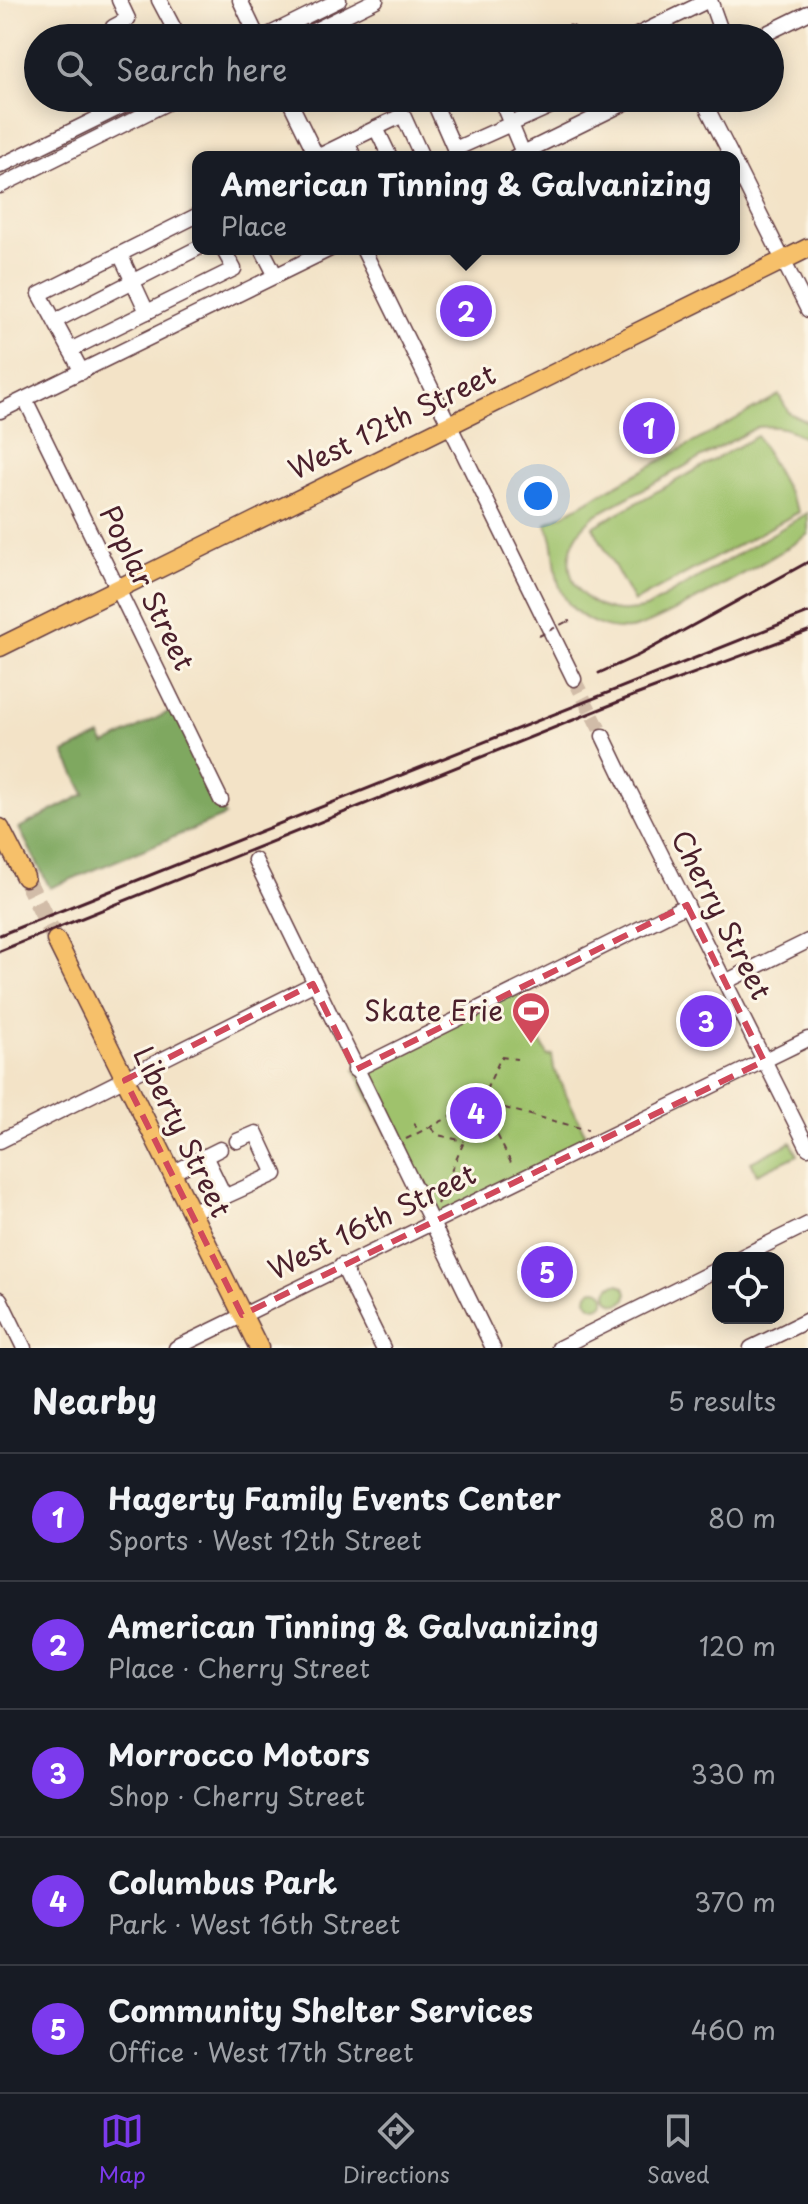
<!DOCTYPE html>
<html lang="en">
<head>
<meta charset="utf-8">
<style>
  :root { --surface:#171b24; --page:#20242c; --text:#f1f3f6; --muted:#9ea1a6; --line:#363941; --accent:#7c3aed }
  body { margin:0; font-family:"Playpen Sans",sans-serif; background:var(--page); color:var(--text) }
  .controls { position:absolute; right:24px; bottom:24px; display:grid; overflow:hidden; border-radius:16px; box-shadow:0 4px 20px #0003 }
  .controls button { width:72px; height:72px; display:grid; place-items:center; padding:0; border:0; border-bottom:2px solid var(--line); background:var(--surface); color:var(--text); font:40px sans-serif }
  .you { position:absolute; left:538px; top:496px; width:28px; height:28px; margin:-20px; border:6px solid #fff; border-radius:50%; background:#1a73e8; box-shadow:0 0 0 12px #1a73e833 }
  .badge { display:grid; place-items:center; width:52px; height:52px; border-radius:50%; background:var(--accent); color:#fff; font-size:26px; font-weight:700 }
  .pin { position:absolute; translate:-50% -50%; border:4px solid #fff; box-shadow:0 2px 8px #0006 }
  .popup { position:absolute; left:192px; top:151px; width:548px; height:104px; box-sizing:border-box; display:grid; place-content:center; border-radius:16px; background:var(--surface); filter:drop-shadow(0 2px 6px #0005); font-size:26px; white-space:nowrap; color:var(--muted) }
  .popup b { font-size:30px; color:var(--text) }
  .popup::after { content:''; position:absolute; left:50%; top:100%; margin-left:-16px; border:16px solid transparent; border-top-color:var(--surface) }
  .list { margin:0; padding:0; list-style:none }
  h2 { display:flex; justify-content:space-between; align-items:center; height:104px; margin:0; padding:0 32px; font-size:34px }
  h2 small { font-size:26px; font-weight:400; color:var(--muted) }
  .list li { display:grid; grid-template-columns:52px 1fr auto; gap:24px; align-items:center; box-sizing:border-box; height:128px; padding:0 32px; border-top:2px solid var(--line) }
  .list b { display:block; font-size:30px; white-space:nowrap }
  .list p { margin:0; font-size:26px; white-space:nowrap; color:var(--muted) }
  .list em { font-size:26px; font-style:normal; color:var(--muted) }
  .icon { flex:none; width:44px; height:44px; fill:none; stroke:currentColor; stroke-width:2; stroke-linecap:round; stroke-linejoin:round }
  .map { position:relative; flex:none; width:808px; height:1348px; overflow:hidden }
  .search { position:absolute; background:var(--surface); box-shadow:0 4px 20px #0003; left:24px; right:24px; top:24px; height:88px; display:flex; align-items:center; gap:20px; box-sizing:border-box; padding:0 28px; border-radius:44px; color:var(--muted); font-size:30px }
  .sheet { height:744px; background:var(--surface) }
  nav { display:flex; justify-content:space-around; align-items:center; box-sizing:border-box; height:112px; border-top:2px solid var(--line); background:var(--surface); font-size:22px; color:var(--muted) }
  nav a { display:grid; justify-items:center; gap:4px }
  nav .on { color:var(--accent) }
  .map>svg:first-child { display:block }
  .green { fill:#9fc26c; stroke:#74704c; stroke-width:2 }
  .forest { fill:#7fa860; stroke:#646446; stroke-width:2 }
  .lines { fill:none; stroke-linecap:round; stroke-linejoin:round }
  .minor-tunnel { stroke:#d1bca8; stroke-width:14; stroke-dasharray:14 7; stroke-linecap:butt }
  .major-tunnel { stroke:#d1bca8; stroke-width:18; stroke-dasharray:18 9; stroke-linecap:butt }
  .minor-casing { stroke:#633c42; stroke-width:17 }
  .major-casing { stroke:#633c42; stroke-width:21 }
  .path { stroke:#633c42; stroke-width:2; stroke-dasharray:6 6; stroke-linecap:butt }
  .minor { stroke:#fff; stroke-width:14 }
  .major { stroke:#f6c06b; stroke-width:18 }
  .rail { stroke:#4a1f2b; stroke-width:3 }
  .path-bridge { stroke:#633c42; stroke-width:2; stroke-dasharray:6 6; stroke-linecap:butt }
  .marked { fill:none; stroke:#d1495b; stroke-width:6; stroke-dasharray:16 10; stroke-linejoin:round }
  .labels { text-anchor:middle; stroke-width:6; stroke-linejoin:round; paint-order:stroke }
  .street-label { font-size:28px; fill:#4a1f2b; stroke:#fcf5e5 }
  .poi-label { font-size:28px; fill:#4a1f2b; stroke:#fcf5e5; text-anchor:end }
</style>
</head>
<body>
<div class="map">
<svg width="808" height="1348" viewBox="0 0 808 1348">
  <rect width="100%" height="100%" fill="#fcf5e5"/>
  <filter id="ink" filterUnits="userSpaceOnUse"><feTurbulence type="fractalNoise" baseFrequency=".0125" numOctaves="2"/><feDisplacementMap in="SourceGraphic" scale="16" xChannelSelector="R" yChannelSelector="G"/><feConvolveMatrix kernelMatrix="1 2 1 2 8 2 1 2 1" color-interpolation-filters="sRGB"/></filter>
  <filter id="wash" filterUnits="userSpaceOnUse"><feTurbulence type="fractalNoise" baseFrequency=".006" numOctaves="4" result="noise"/><feDisplacementMap in="SourceGraphic" scale="32" xChannelSelector="R" yChannelSelector="G"/><feGaussianBlur stdDeviation="1.8" result="paint"/><feColorMatrix in="noise" values="0 0 0 0 0 0 0 0 0 0 0 0 0 0 0 0 0 1.4 0 .05"/><feComposite in="paint" operator="in"/></filter>
  <g filter="url(#wash)">
    <rect width="100%" height="100%" fill="#f3e3c7"/>
    <g class="green">
      <path d="M779,395L789,413L808,422V441C792,428 777,425 757,427L597,514C540,556 579,627 646,608L808,513V534C786,551 651,628 629,629C607,631 583,621 569,604C549,578 560,550 546,524Z"/>
      <path d="M757,436L799,512L634,602L593,527Z"/>
      <path d="M516,990L548,1056L552,1055L554,1069L590,1144L431,1221L355,1070Z"/>
      <path d="M791,1142L798,1155L757,1174L751,1162Z"/>
      <circle cx="617" cy="1294" r="10"/>
      <circle cx="596" cy="1298" r="9"/>
    </g>
    <path class="forest" d="M174,709L225,816L50,888L19,828L85,794L64,753L100,736L105,745Z"/>
  </g>
  <g filter="url(#ink)">
    <g class="lines">
      <path class="minor-tunnel" d="M574,679L603,736"/>
      <path class="major-tunnel" d="M25,877L56,940"/>
      <g class="minor-casing">
        <g id="minor">
          <path d="M159,0L179,38"/>
          <path d="M240,0L258,38"/>
          <path d="M710,0L721,31"/>
          <path d="M113,27L128,19L119,0"/>
          <path d="M262,38L339,0"/>
          <path d="M299,38L376,0"/>
          <path d="M560,38L570,33L572,38"/>
          <path d="M631,38L709,0"/>
          <path d="M705,38L721,31L724,38"/>
          <path d="M757,38L808,13"/>
          <path d="M288,98L317,157"/>
          <path d="M438,98L433,100L458,157"/>
          <path d="M500,98L523,153"/>
          <path d="M702,98L732,157"/>
          <path d="M376,128L403,115L422,157"/>
          <path d="M347,142L354,157"/>
          <path d="M455,149L569,98"/>
          <path d="M317,157L376,128L390,157"/>
          <path d="M515,157L635,98"/>
          <path d="M734,162L808,310"/>
          <path d="M0,166L139,98"/>
          <path d="M0,186L177,98"/>
          <path d="M262,249L276,276"/>
          <path d="M363,249L574,679"/>
          <path d="M120,254L147,312"/>
          <path d="M55,321L198,248"/>
          <path d="M70,350L234,269L223,249"/>
          <path d="M82,372L40,294L198,215"/>
          <path d="M25,399L221,800"/>
          <path d="M0,411L330,249"/>
          <path d="M603,736L627,786"/>
          <path d="M630,792L808,1148"/>
          <path d="M255,860L493,1348"/>
          <path d="M725,982L808,941"/>
          <path d="M355,1070L687,905"/>
          <path d="M0,1141L313,984"/>
          <path d="M205,1156L225,1197"/>
          <path d="M172,1173L220,1149"/>
          <path d="M191,1212L275,1174L256,1133L237,1141"/>
          <path d="M739,1258L808,1224"/>
          <path d="M342,1265L383,1348"/>
          <path d="M0,1299L24,1348"/>
          <path d="M176,1348L808,1039"/>
          <path d="M559,1348L718,1269"/>
          <path d="M751,1348L808,1320"/>
        </g>
      </g>
      <g class="major-casing">
        <g id="major">
          <path d="M0,647L808,248"/>
          <path d="M0,828L25,877"/>
          <path d="M56,940L259,1348"/>
        </g>
      </g>
      <g class="path">
        <path d="M566,622L570,621"/>
        <circle cx="481" cy="1102" r="12"/>
        <path d="M486,1090L501,1057L517,1059"/>
        <path d="M493,1105L588,1130"/>
        <path d="M487,1114L513,1167"/>
        <path d="M414,1122L418,1132"/>
        <path d="M431,1128L438,1135L464,1141"/>
        <path d="M406,1139L468,1108"/>
        <path d="M437,1204L476,1114"/>
      </g>
      <use href="#minor" class="minor"/>
      <use href="#major" class="major"/>
      <g class="rail">
        <path d="M599,673L639,655L808,562"/>
        <path d="M0,935L808,613"/>
        <path d="M0,951L633,696L808,631"/>
      </g>
      <path class="path-bridge" d="M539,636L566,622"/>
    </g>
  </g>
  <path class="marked" d="M687,905L764,1061L242,1315L125,1080L313,984L355,1070Z"/>
  <defs>
    <g id="stadium-pin" transform="scale(2)"><path d="M0 17L-7.5 6A9.5 9.5 0 1 1 7.5 6Z" fill="#d1495b" stroke="#fcf5e5"/><path d="M0-5a6.5 5 0 1 0 0 10a6.5 5 0 1 0 0-10ZM-3.5-1.8h7v3.6h-7Z" fill="#fff"/></g>
  </defs>
  <g fill-rule="evenodd">
    <use href="#stadium-pin" x="531" y="1011"/>
  </g>
  <g class="labels">
    <g class="street-label">
      <text transform="translate(392 422) rotate(-26)" y="10">West 12th Street</text>
      <text transform="translate(147 588) rotate(64)" y="10">Poplar Street</text>
      <text transform="translate(721 915) rotate(63)" y="10">Cherry Street</text>
      <text transform="translate(182 1132) rotate(64)" y="10">Liberty Street</text>
      <text transform="translate(372 1222) rotate(-26)" y="10">West 16th Street</text>
    </g>
    <g class="poi-label">
      <text x="503" y="1021">Skate Erie</text>
    </g>
  </g>
</svg>
<div class="controls">
<button><svg class="icon" aria-label="locate" viewBox="0 0 24 24"><circle cx="12" cy="12" r="6"/><path d="M12 2v4M12 18v4M2 12h4M18 12h4"/></svg></button>
</div>
<div class="you"></div>
<div class="pin badge" style="left:649px;top:428px">1</div>
<div class="pin badge" style="left:466px;top:311px">2</div>
<div class="popup"><b>American Tinning &amp; Galvanizing</b>Place</div>
<div class="pin badge" style="left:706px;top:1021px">3</div>
<div class="pin badge" style="left:476px;top:1113px">4</div>
<div class="pin badge" style="left:547px;top:1272px">5</div>
<div class="search"><svg class="icon" aria-label="search" viewBox="0 0 24 24"><circle cx="10" cy="10" r="6"/><path d="M15 15l6 6"/></svg>Search here</div>
</div>
<section class="sheet">
<h2>Nearby<small>5 results</small></h2>
<ul class="list">
<li><span class="badge">1</span><div><b>Hagerty Family Events Center</b><p>Sports · West 12th Street</p></div><em>80 m</em></li>
<li><span class="badge">2</span><div><b>American Tinning &amp; Galvanizing</b><p>Place · Cherry Street</p></div><em>120 m</em></li>
<li><span class="badge">3</span><div><b>Morrocco Motors</b><p>Shop · Cherry Street</p></div><em>330 m</em></li>
<li><span class="badge">4</span><div><b>Columbus Park</b><p>Park · West 16th Street</p></div><em>370 m</em></li>
<li><span class="badge">5</span><div><b>Community Shelter Services</b><p>Office · West 17th Street</p></div><em>460 m</em></li>
</ul>
</section>
<nav>
<a class="on"><svg class="icon" aria-label="map" viewBox="0 0 24 24"><path d="M3 6l6-2 6 2 6-2v14l-6 2-6-2-6 2zM9 4v14M15 6v14"/></svg>Map</a>
<a><svg class="icon" aria-label="directions" viewBox="0 0 24 24"><path d="M12 3l9 9-9 9-9-9zM9 14v-3h6M13 9l2 2-2 2"/></svg>Directions</a>
<a><svg class="icon" aria-label="saved" viewBox="0 0 24 24"><path d="M7 4h10v16l-5-4-5 4z"/></svg>Saved</a>
</nav>
</body>
</html>
